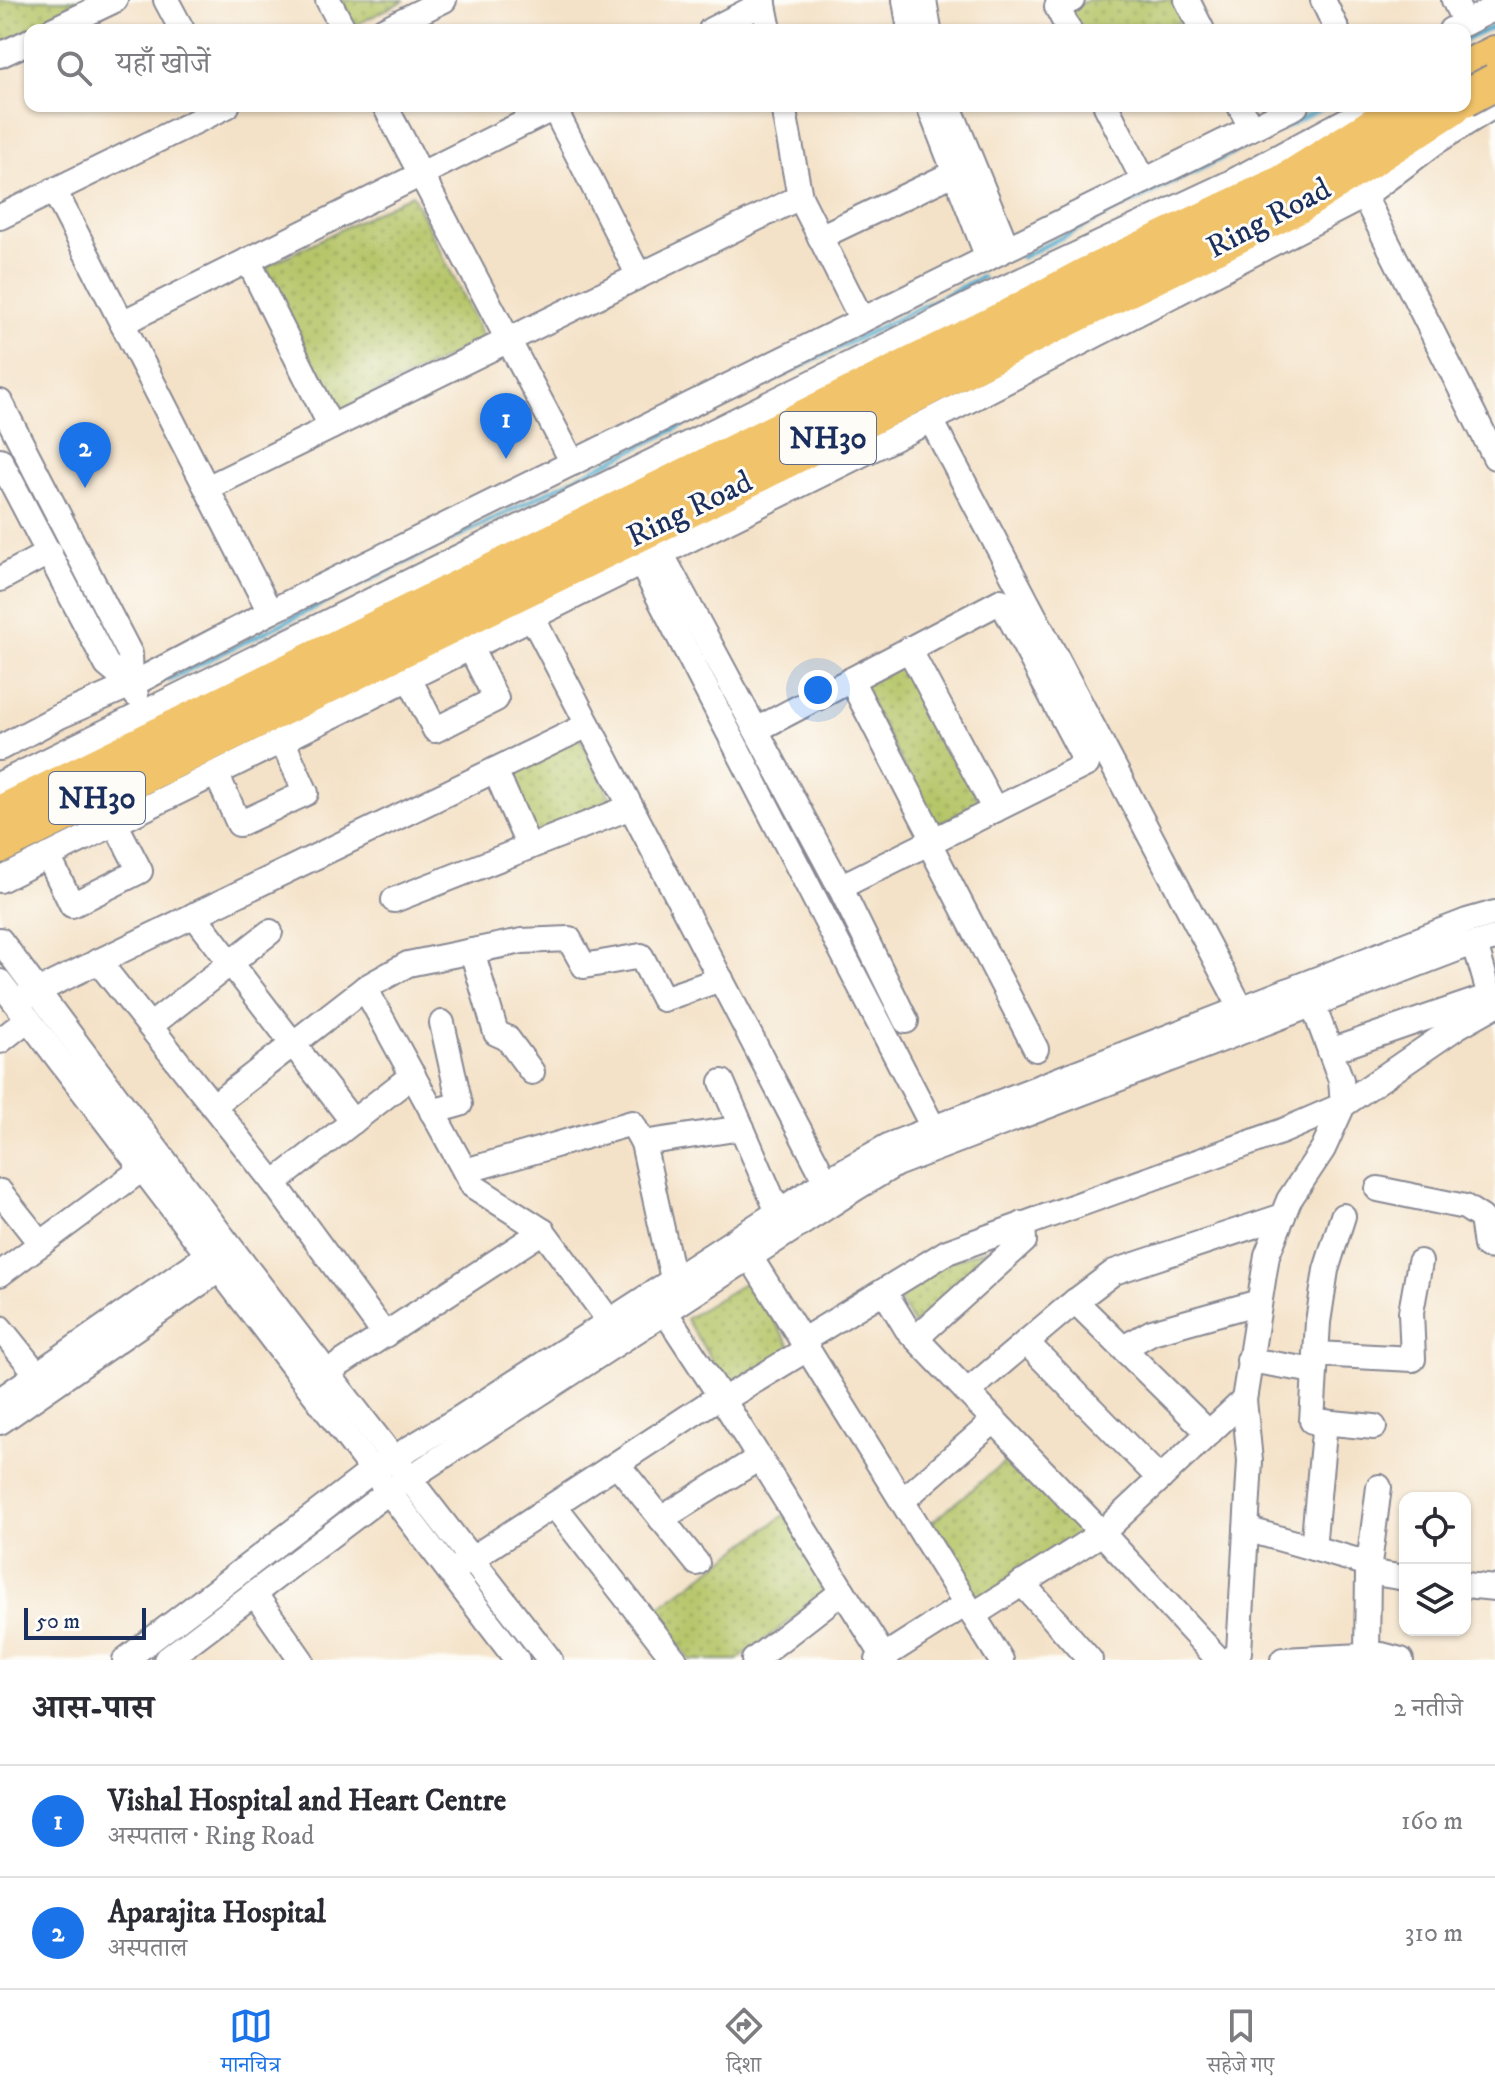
<!DOCTYPE html>
<html lang="hi">
<head>
<meta charset="utf-8">
<style>
  :root { --surface:#fff; --page:#f2f2f3; --text:#2b2b33; --muted:#7c7c81; --line:#e1e1e2; --accent:#1a73e8 }
  body { margin:0; font-family:"IM FELL DW Pica","Noto Serif Devanagari",serif; background:var(--page); color:var(--text) }
  .controls { position:absolute; right:24px; bottom:24px; display:grid; overflow:hidden; border-radius:16px; box-shadow:0 2px 6px #0004 }
  .controls button { width:72px; height:72px; display:grid; place-items:center; padding:0; border:0; border-bottom:2px solid var(--line); background:var(--surface); color:var(--text); font:40px sans-serif }
  .scale { position:absolute; left:24px; bottom:20px; width:122px; box-sizing:border-box; padding-left:8px; border:4px solid #1b2f5e; border-top:0; font-size:22px; line-height:28px; white-space:nowrap; color:#1b2f5e; -webkit-text-stroke:6px #fdfcf7; paint-order:stroke }
  .you { position:absolute; left:818px; top:690px; width:28px; height:28px; margin:-20px; border:6px solid #fff; border-radius:50%; background:#1a73e8; box-shadow:0 0 0 12px #1a73e833 }
  .badge { display:grid; place-items:center; width:52px; height:52px; border-radius:50%; background:var(--accent); color:#fff; font-size:26px; font-weight:700 }
  .pin { position:absolute; translate:-50% -66px; filter:drop-shadow(0 2px 4px #0008) }
  .pin::after { content:''; position:absolute; top:42px; width:28px; height:24px; background:inherit; clip-path:polygon(0 0,100% 0,50% 100%) }
  .list { margin:0; padding:0; list-style:none }
  h2 { display:flex; justify-content:space-between; align-items:center; height:104px; margin:0; padding:0 32px; font-size:34px }
  h2 small { font-size:26px; font-weight:400; color:var(--muted) }
  .list li { display:grid; grid-template-columns:52px 1fr auto; gap:24px; align-items:center; box-sizing:border-box; height:112px; padding:0 32px; border-top:2px solid var(--line) }
  .list b { display:block; font-size:30px; white-space:nowrap }
  .list p { margin:0; font-size:26px; white-space:nowrap; color:var(--muted) }
  .list em { font-size:26px; font-style:normal; color:var(--muted) }
  .icon { flex:none; width:44px; height:44px; fill:none; stroke:currentColor; stroke-width:2; stroke-linecap:round; stroke-linejoin:round }
  .map { position:relative; flex:none; width:1495px; height:1660px; overflow:hidden }
  .search { position:absolute; background:var(--surface); box-shadow:0 2px 6px #0004; left:24px; right:24px; top:24px; height:88px; display:flex; align-items:center; gap:20px; box-sizing:border-box; padding:0 28px; border-radius:16px; color:var(--muted); font-size:30px }
  .sheet { height:328px; background:var(--surface) }
  nav { display:flex; justify-content:space-around; align-items:center; box-sizing:border-box; height:112px; border-top:2px solid var(--line); background:var(--surface); font-size:22px; color:var(--muted) }
  nav a { display:grid; justify-items:center; gap:4px }
  nav .on { color:var(--accent) }
  .map>svg:first-child { display:block }
  .grass { fill:url(#grass-dots); stroke:#687a62; stroke-width:2 }
  .lines { fill:none; stroke-linecap:round; stroke-linejoin:round }
  .stream { stroke:#50abce; stroke-width:5 }
  .minor-casing { stroke:#888893; stroke-width:28 }
  .highway-casing { stroke:#888893; stroke-width:40 }
  .minor { stroke:#fff; stroke-width:24 }
  .highway { stroke:#f1c36a; stroke-width:36 }
  .highway-bridge-casing { stroke:#888893; stroke-width:40; stroke-linecap:butt }
  .highway-bridge { stroke:#f1c36a; stroke-width:36 }
  .labels { text-anchor:middle; stroke-width:6; stroke-linejoin:round; paint-order:stroke }
  .shield { fill:#fdfcf7; stroke:#5f6c8c; stroke-width:2 }
  .shield-label { font-size:30px; font-weight:bold; fill:#1b2f5e }
  .street-label { font-size:32px; fill:#1b2f5e; stroke:#fdfcf7 }
</style>
</head>
<body>
<div class="map">
<svg width="1495" height="1660" viewBox="0 0 1495 1660">
  <defs>
    <pattern id="grass-dots" width="8" height="8" patternUnits="userSpaceOnUse" patternTransform="scale(2)"><rect width="8" height="8" fill="#b5c567"/><path d="M2 2h.1M6 6h.1" fill="none" stroke="#92a058" stroke-width="1.8" stroke-linecap="round"/></pattern>
  </defs>
  <rect width="100%" height="100%" fill="#fdfcf7"/>
  <filter id="ink" filterUnits="userSpaceOnUse"><feTurbulence type="fractalNoise" baseFrequency=".0125" numOctaves="2"/><feDisplacementMap in="SourceGraphic" scale="16" xChannelSelector="R" yChannelSelector="G"/><feConvolveMatrix kernelMatrix="1 2 1 2 8 2 1 2 1" color-interpolation-filters="sRGB"/></filter>
  <filter id="wash" filterUnits="userSpaceOnUse"><feTurbulence type="fractalNoise" baseFrequency=".006" numOctaves="4" result="noise"/><feDisplacementMap in="SourceGraphic" scale="32" xChannelSelector="R" yChannelSelector="G"/><feGaussianBlur stdDeviation="1.8" result="paint"/><feColorMatrix in="noise" values="0 0 0 0 0 0 0 0 0 0 0 0 0 0 0 0 0 1.4 0 .05"/><feComposite in="paint" operator="in"/></filter>
  <g filter="url(#wash)">
    <rect width="100%" height="100%" fill="#f4e2c8"/>
    <g class="grass">
      <path d="M0,0H86L0,44Z"/>
      <path d="M342,0H405L354,26Z"/>
      <path d="M1088,0H1174L1184,20L1162,30H1078L1068,10Z"/>
      <path d="M412,194L484,339L337,412L265,267Z"/>
      <path d="M906,661L980,803L935,826L861,685Z"/>
      <path d="M580,737L613,803L534,835L506,773Z"/>
      <path d="M1006,1243L913,1324L895,1292L941,1264Z"/>
      <path d="M749,1280L794,1352L731,1391L686,1319Z"/>
      <path d="M1012,1456L1085,1535L980,1603L932,1522Z"/>
      <path d="M786,1514L832,1590L737,1660H690L654,1611Z"/>
    </g>
    <g class="lines">
      <g class="stream">
        <path d="M1465,40L1495,26"/>
        <path d="M1022,257L1327,106"/>
        <path d="M168,680L982,277"/>
        <path d="M0,763L111,708"/>
      </g>
    </g>
  </g>
  <g filter="url(#ink)">
    <g class="lines">
      <g class="minor-casing">
        <g id="minor">
          <path d="M166,0L182,30"/>
          <path d="M328,0L344,30"/>
          <path d="M763,0L769,30"/>
          <path d="M905,0L910,30"/>
          <path d="M924,0L929,30"/>
          <path d="M1187,0L1202,30"/>
          <path d="M1323,0L1337,30"/>
          <path d="M1454,0L1465,23"/>
          <path d="M52,30L115,0"/>
          <path d="M383,30L444,0"/>
          <path d="M711,30L764,3"/>
          <path d="M1069,30L1057,7L1072,0"/>
          <path d="M1451,30L1495,8"/>
          <path d="M0,55L30,41"/>
          <path d="M385,106L573,463"/>
          <path d="M783,106L800,197L862,320"/>
          <path d="M929,106L988,258"/>
          <path d="M949,106L1007,248"/>
          <path d="M1106,106L1144,181"/>
          <path d="M1240,106L1251,128"/>
          <path d="M554,108L639,276"/>
          <path d="M54,190L270,612"/>
          <path d="M1364,196L1495,457"/>
          <path d="M0,217L227,106"/>
          <path d="M820,237L954,173"/>
          <path d="M248,260L331,427"/>
          <path d="M122,323L558,106"/>
          <path d="M0,402L130,654L131,685"/>
          <path d="M931,420L1241,1008L1248,1023"/>
          <path d="M0,460L107,665L131,685L136,695"/>
          <path d="M207,488L800,197"/>
          <path d="M661,553L840,887L906,1021"/>
          <path d="M641,563L940,1141"/>
          <path d="M0,579L50,552"/>
          <path d="M532,617L832,1193"/>
          <path d="M909,649L995,810"/>
          <path d="M409,678L435,730L496,699L470,647"/>
          <path d="M851,680L934,840"/>
          <path d="M756,730L1001,601L1087,764L840,887"/>
          <path d="M0,748L60,716L131,685L270,612L1296,106"/>
          <path d="M495,770L529,847"/>
          <path d="M216,773L239,824L306,793L282,740"/>
          <path d="M0,784L975,302L1228,184L1373,106"/>
          <path d="M929,843L1036,1049"/>
          <path d="M48,856L72,905L140,871L115,823"/>
          <path d="M0,880L931,420L1364,196L1437,141L1495,105"/>
          <path d="M394,900L631,807"/>
          <path d="M194,915L353,1122"/>
          <path d="M0,940C179,1184 365,1422 550,1660"/>
          <path d="M1475,944L1490,996"/>
          <path d="M472,951L496,1033L507,1038L532,1072"/>
          <path d="M98,961L274,1183L385,1335"/>
          <path d="M0,982L517,1660"/>
          <path d="M365,988L473,1186L543,1231L619,1334"/>
          <path d="M25,997L588,725"/>
          <path d="M150,1026L270,932"/>
          <path d="M0,1041L28,1019"/>
          <path d="M1330,1051L1487,997"/>
          <path d="M722,1082L778,1212"/>
          <path d="M213,1106L365,988L408,964L522,941L569,939L584,966L641,956L663,999L721,979"/>
          <path d="M432,1112L460,1104L442,1023"/>
          <path d="M643,1143L742,1128"/>
          <path d="M465,1171L632,1123L643,1143L673,1279"/>
          <path d="M274,1183L413,1075"/>
          <path d="M1378,1189L1465,1207L1482,1218L1486,1246L1495,1247"/>
          <path d="M0,1192L41,1244"/>
          <path d="M1343,1216L1326,1270L1318,1322L1312,1421L1374,1427"/>
          <path d="M742,1244L1001,1660"/>
          <path d="M0,1274L142,1169"/>
          <path d="M884,1291L907,1329L1102,1533L1219,1660"/>
          <path d="M656,1298L723,1400L886,1660"/>
          <path d="M1075,1301L1209,1433"/>
          <path d="M0,1328L37,1374L42,1390"/>
          <path d="M916,1338L1024,1241L1023,1224"/>
          <path d="M802,1341L947,1252L1283,1131L1343,1105L1341,1080L1313,1005"/>
          <path d="M1026,1342L1160,1479"/>
          <path d="M1123,1348L1152,1332L1259,1302"/>
          <path d="M1316,1354L1413,1359L1411,1312L1420,1262"/>
          <path d="M1249,1360L1315,1371"/>
          <path d="M314,1381L543,1231"/>
          <path d="M967,1392L1069,1306L1114,1272L1283,1216"/>
          <path d="M0,1400L208,1255"/>
          <path d="M723,1400L807,1349"/>
          <path d="M0,1422L219,1270"/>
          <path d="M617,1464L697,1563"/>
          <path d="M902,1501L994,1421"/>
          <path d="M554,1505L675,1660"/>
          <path d="M661,1519L759,1458"/>
          <path d="M1246,1529L1369,1564"/>
          <path d="M1313,1548L1325,1422"/>
          <path d="M459,1567L720,1396"/>
          <path d="M1368,1572L1405,1578"/>
          <path d="M1022,1583L1090,1660"/>
          <path d="M1465,1585L1495,1588"/>
          <path d="M254,1593L301,1660"/>
          <path d="M973,1615L1102,1533L1244,1400"/>
          <path d="M1367,1656L1368,1572L1379,1487"/>
          <path d="M125,1660L372,1471L460,1418L826,1181L890,1145L1467,921L1495,913"/>
          <path d="M166,1660L388,1492L856,1188L896,1164L1460,948L1495,938"/>
          <path d="M754,1660L843,1591"/>
          <path d="M878,1660L966,1604"/>
          <path d="M1230,1660L1239,1652L1250,1461L1244,1400L1267,1255L1289,1200L1323,1149L1343,1105L1458,1026L1495,1005"/>
          <path d="M1283,1660L1382,1655L1401,1660"/>
        </g>
      </g>
      <g class="highway-casing">
        <g id="highway">
          <path d="M1465,69L1495,54"/>
          <path d="M0,814L1001,321L1085,276L1283,183L1405,106"/>
          <path d="M0,845L699,504L980,361L1299,205L1453,106"/>
        </g>
      </g>
      <use href="#minor" class="minor"/>
      <use href="#highway" class="highway"/>
      <g class="highway-bridge-casing">
        <path id="highway-bridge" d="M1465,98L1495,82"/>
      </g>
      <use href="#highway-bridge" class="highway-bridge"/>
    </g>
  </g>
  <g class="labels">
    <g class="shield">
      <rect x="780" y="412" width="96" height="52" rx="6"/>
      <rect x="49" y="772" width="96" height="52" rx="6"/>
    </g>
    <g class="shield-label">
      <text x="828" y="448">NH30</text>
      <text x="97" y="808">NH30</text>
    </g>
    <g class="street-label">
      <text transform="translate(1268 217) rotate(-28)" y="11">Ring Road</text>
      <text transform="translate(689 508) rotate(-26)" y="11">Ring Road</text>
    </g>
  </g>
</svg>
<div class="controls">
<button><svg class="icon" aria-label="locate" viewBox="0 0 24 24"><circle cx="12" cy="12" r="6"/><path d="M12 2v4M12 18v4M2 12h4M18 12h4"/></svg></button>
<button><svg class="icon" aria-label="layers" viewBox="0 0 24 24"><path d="M12 4l9 5-9 5-9-5zM3 14l9 5 9-5"/></svg></button>
</div>
<div class="scale">50 m</div>
<div class="you"></div>
<div class="pin badge" style="left:506px;top:459px">1</div>
<div class="pin badge" style="left:85px;top:488px">2</div>
<div class="search"><svg class="icon" aria-label="search" viewBox="0 0 24 24"><circle cx="10" cy="10" r="6"/><path d="M15 15l6 6"/></svg>यहाँ खोजें</div>
</div>
<section class="sheet">
<h2>आस-पास<small>2 नतीजे</small></h2>
<ul class="list">
<li><span class="badge">1</span><div><b>Vishal Hospital and Heart Centre</b><p>अस्पताल · Ring Road</p></div><em>160 m</em></li>
<li><span class="badge">2</span><div><b>Aparajita Hospital</b><p>अस्पताल</p></div><em>310 m</em></li>
</ul>
</section>
<nav>
<a class="on"><svg class="icon" aria-label="map" viewBox="0 0 24 24"><path d="M3 6l6-2 6 2 6-2v14l-6 2-6-2-6 2zM9 4v14M15 6v14"/></svg>मानचित्र</a>
<a><svg class="icon" aria-label="directions" viewBox="0 0 24 24"><path d="M12 3l9 9-9 9-9-9zM9 14v-3h6M13 9l2 2-2 2"/></svg>दिशा</a>
<a><svg class="icon" aria-label="saved" viewBox="0 0 24 24"><path d="M7 4h10v16l-5-4-5 4z"/></svg>सहेजे गए</a>
</nav>
</body>
</html>
